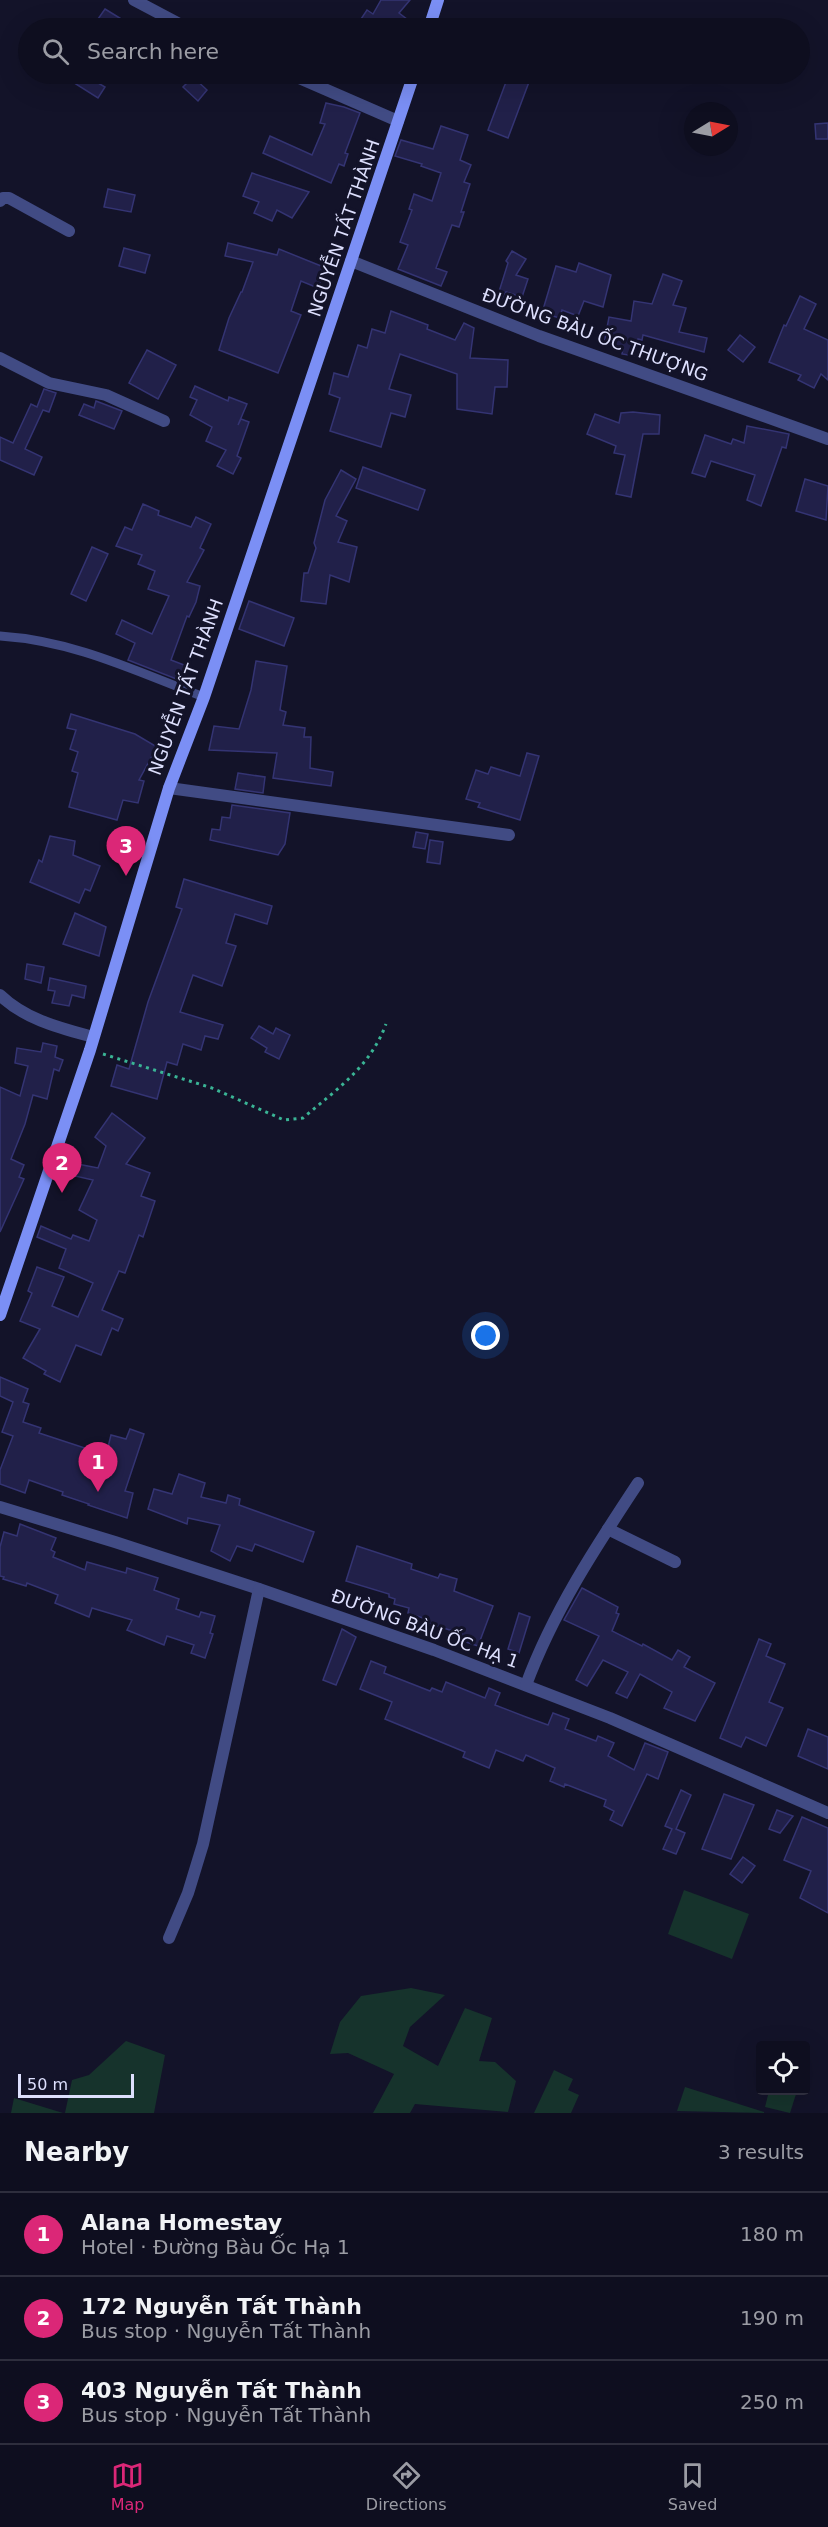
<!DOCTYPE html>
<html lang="en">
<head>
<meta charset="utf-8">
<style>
  :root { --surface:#0e0e1f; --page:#1c1c2c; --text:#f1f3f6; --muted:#9b9ca4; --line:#2e2e3d; --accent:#db2777 }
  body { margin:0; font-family:"DejaVu Sans",sans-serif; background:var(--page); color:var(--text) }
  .controls { position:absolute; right:18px; bottom:18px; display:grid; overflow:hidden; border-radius:6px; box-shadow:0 6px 24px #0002 }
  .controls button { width:54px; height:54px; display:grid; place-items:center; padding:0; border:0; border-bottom:2px solid var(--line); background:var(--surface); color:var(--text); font:30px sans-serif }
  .compass { position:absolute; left:684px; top:102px; width:54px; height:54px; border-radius:50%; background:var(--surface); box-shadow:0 6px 24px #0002; rotate:80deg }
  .scale { position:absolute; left:18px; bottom:15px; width:116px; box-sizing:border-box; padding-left:6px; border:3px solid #dddffd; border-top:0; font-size:16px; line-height:21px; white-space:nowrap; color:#dddffd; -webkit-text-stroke:4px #131329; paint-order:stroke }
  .you { position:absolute; left:486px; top:1336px; width:21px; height:21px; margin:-15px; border:4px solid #fff; border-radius:50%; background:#1a73e8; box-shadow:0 0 0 9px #1a73e833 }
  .badge { display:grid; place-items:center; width:39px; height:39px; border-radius:50%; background:var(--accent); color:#fff; font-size:20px; font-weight:700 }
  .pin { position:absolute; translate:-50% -50px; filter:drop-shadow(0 2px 3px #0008) }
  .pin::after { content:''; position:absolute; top:32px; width:21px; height:18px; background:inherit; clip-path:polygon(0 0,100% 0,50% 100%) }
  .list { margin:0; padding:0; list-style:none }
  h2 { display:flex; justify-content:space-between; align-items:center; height:78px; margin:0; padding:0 24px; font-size:26px }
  h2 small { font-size:20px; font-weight:400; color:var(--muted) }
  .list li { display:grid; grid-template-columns:39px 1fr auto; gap:18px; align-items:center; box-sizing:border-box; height:84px; padding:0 24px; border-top:2px solid var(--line) }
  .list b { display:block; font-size:22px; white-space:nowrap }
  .list p { margin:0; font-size:20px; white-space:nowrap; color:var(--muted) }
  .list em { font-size:20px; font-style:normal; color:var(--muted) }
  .icon { flex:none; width:33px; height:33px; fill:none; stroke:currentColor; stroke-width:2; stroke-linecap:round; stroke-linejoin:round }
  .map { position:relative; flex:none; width:828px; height:2113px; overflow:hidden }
  .search { position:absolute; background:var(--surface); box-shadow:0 6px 24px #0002; left:18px; right:18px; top:18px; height:66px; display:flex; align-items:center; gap:15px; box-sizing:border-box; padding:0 21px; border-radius:33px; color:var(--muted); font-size:22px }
  .sheet { height:330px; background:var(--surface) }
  nav { display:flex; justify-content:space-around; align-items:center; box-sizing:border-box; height:84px; border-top:2px solid var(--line); background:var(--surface); font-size:16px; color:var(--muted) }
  nav a { display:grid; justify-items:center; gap:3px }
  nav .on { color:var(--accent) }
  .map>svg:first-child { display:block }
  .green { fill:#16332c }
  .building { fill:#212049; stroke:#343473; stroke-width:1.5 }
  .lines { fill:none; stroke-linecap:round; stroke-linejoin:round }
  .path { stroke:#3ab495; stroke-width:3; stroke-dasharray:3 4.5; stroke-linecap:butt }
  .service { stroke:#414b84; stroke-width:9 }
  .minor { stroke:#414b84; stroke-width:12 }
  .secondary { stroke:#7b8ff5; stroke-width:12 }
  .labels { text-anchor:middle; stroke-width:6; stroke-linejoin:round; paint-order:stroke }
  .street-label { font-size:18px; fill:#dddffd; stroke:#131329 }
</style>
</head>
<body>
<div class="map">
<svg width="828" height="2113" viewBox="0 0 828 2113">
  <rect width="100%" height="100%" fill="#131329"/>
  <g class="green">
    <path d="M684,1890L749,1914L732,1959L668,1934Z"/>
    <path d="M411,1988L445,1995L410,2027L403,2046L438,2066L465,2008L492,2018L479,2061L495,2062L516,2081L508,2112L415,2104L410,2113H373L394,2074L348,2053L330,2054L340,2022L361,1996Z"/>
    <path d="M126,2041L165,2055L154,2113H65L72,2080L89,2075Z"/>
    <path d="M554,2070L573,2079L568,2090L579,2095L571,2113H534Z"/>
    <path d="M685,2087L764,2112V2113L677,2111Z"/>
    <path d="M769,2091H797L790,2113L765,2107Z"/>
    <path d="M14,2098L63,2113H11Z"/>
  </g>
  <g class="building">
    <path d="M381,0H410L399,13L408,20L402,28H355L367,10L373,14Z"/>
    <path d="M105,9L136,28H114L98,19Z"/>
    <path d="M60,74H83L105,87L98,98Z"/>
    <path d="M509,74H532L508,138L488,130Z"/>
    <path d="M193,77L207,90L198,101L183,87Z"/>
    <path d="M326,103L344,107L360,113L345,153L348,154L344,166L339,164L331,183L263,153L270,136L312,155L325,124L320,123Z"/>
    <path d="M828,123V139H816L815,124Z"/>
    <path d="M441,126L468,135L460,160L471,165L464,182L470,184L461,212H464L459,227L452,225L436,268L447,272L441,286L398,269L408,245L400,242L412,210L409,209L414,194L432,201L441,173L421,166L422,164L395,156L401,140L433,149Z"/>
    <path d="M252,173L309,192L292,218L277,210L272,221L254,213L259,202L243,196Z"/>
    <path d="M108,189L135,195L131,212L104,207Z"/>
    <path d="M228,243L277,255L279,249L326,268L318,288L301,281L291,311L301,315L278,373L219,350L229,318L241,292H242L253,262L225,256Z"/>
    <path d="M124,248L150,255L145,273L119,266Z"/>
    <path d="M512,251L526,259L516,275L528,279L522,297L506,292L501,300L497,298L508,263L506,261Z"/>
    <path d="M579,263L611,275L603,307L584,301L578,316L562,310L560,318L542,313L556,266L576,272Z"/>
    <path d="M663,274L682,281L673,305L686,308L679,332L707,338L704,352L643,335L642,340L638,339L634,356L622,354L623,348L604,344L609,317L631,321L634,301L652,304Z"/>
    <path d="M800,296L816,304L804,329L828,340V380L821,374L814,388L798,380L801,375L769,362L784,325L786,326Z"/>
    <path d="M391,311L428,325L427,329L455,340L464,323L474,328L470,358L508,360L507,387H495L492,414L457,409V374L400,354L389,389L411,395L405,417L391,413L381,447L330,431L340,398L329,394L334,373L348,377L358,345L367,348L372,329L385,333Z"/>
    <path d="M740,335L755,347L743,362L728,350Z"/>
    <path d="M147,350L176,365L158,399L129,383Z"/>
    <path d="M195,386L228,401L229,397L247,404L238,425L241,419L249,422L237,456L241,458L233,474L217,466L226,450L206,441L212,427L190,415L197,400L190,397Z"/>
    <path d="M44,389L56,393L49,412L43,410L25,449L42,457L34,475L0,460V437L13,443L31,404L37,407Z"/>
    <path d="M96,401L122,411L114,429L79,415L84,404L94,408Z"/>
    <path d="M633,412L660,415L659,434H643L631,497L616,494L625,455L614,453L616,446L587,434L595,414L619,423L621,413Z"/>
    <path d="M747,426L789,434L786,448L782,447L761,506L747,500L755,475L711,461L705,477L692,473L705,435L731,444L733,439L744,443Z"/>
    <path d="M363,467L425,490L418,510L356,488Z"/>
    <path d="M341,470L356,479L336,516L347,521L338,542L357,547L349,582L330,575L326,604L301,601L304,573H308L316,548L314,543L325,500Z"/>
    <path d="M805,479L828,486L826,520L796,511Z"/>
    <path d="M143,504L159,511L158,515L191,527L196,517L211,524L200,548L204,550L187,582L200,586L196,602L189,617L187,616L171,660L184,665L179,680L128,660L135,643L116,634L122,620L152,634L169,596L148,589L155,571L138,564L142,555L116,546L125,527L132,530Z"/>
    <path d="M92,547L108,554L86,601L71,594Z"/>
    <path d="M249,601L294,618L284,646L239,629Z"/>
    <path d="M256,661L287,666L280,710L286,712L283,725L305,728L304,737H311L310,768L333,772L331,786L273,778L277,753L209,750L214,726L239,729L251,690Z"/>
    <path d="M71,714L135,734L157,747L139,780L144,781L138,803L123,800L117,820L69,807L78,773L72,771L78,752L70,749L76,730L67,728Z"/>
    <path d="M527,753L539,756L520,820L478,807L480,803L466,799L476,770L488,774L491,767L520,776Z"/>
    <path d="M238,773L265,777L263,793L235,789Z"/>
    <path d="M232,805L290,813L285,844L278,855L210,840L212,829L220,830L222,817L230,818Z"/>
    <path d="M416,832L428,834L425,849L413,847Z"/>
    <path d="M50,836L75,841L73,855L100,866L90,891L85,889L79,903L30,882L39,860L42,862Z"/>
    <path d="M430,840L443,842L440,864L427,862Z"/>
    <path d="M184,879L272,906L267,924L235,914L226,943L236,946L222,986L193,975L180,1012L223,1025L218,1039L205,1036L201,1050L183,1044L177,1065L167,1062L157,1099L111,1086L117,1065L129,1069L148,1002L182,909L176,907Z"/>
    <path d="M75,913L106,927L99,956L63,944Z"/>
    <path d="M27,964L44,967L41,983L25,979Z"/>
    <path d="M50,978L86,986L84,998L72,995L69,1006L52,1003L55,991L48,990Z"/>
    <path d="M259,1026L273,1034L276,1028L290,1035L279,1059L265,1052L267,1048L251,1038Z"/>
    <path d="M43,1043L57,1046L55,1057L63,1060L59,1071L54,1069L47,1099L33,1095L25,1124L11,1159L24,1165L19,1177L24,1179L0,1232V1087L20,1096L28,1066L15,1063L17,1048L41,1052Z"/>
    <path d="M112,1113L145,1138L126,1164L150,1173L141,1196L155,1201L143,1237L139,1235L125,1273L119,1271L102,1310L123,1319L118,1331L112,1328L101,1355L76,1345L60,1382L44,1374L46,1371L23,1358L40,1329L20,1321L32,1293L28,1291L37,1267L64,1277L52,1306L78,1317L93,1283L59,1268L66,1249L37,1237L41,1226L71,1239L73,1235L89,1241L97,1220L79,1210L93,1180L75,1176L77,1164L98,1168L106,1146L95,1137Z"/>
    <path d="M0,1377L28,1389L23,1402L29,1404L23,1422L41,1428L39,1433L106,1455L111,1435L126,1439L130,1429L144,1434L125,1491L133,1493L127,1518L88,1505L89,1504L62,1495L63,1492L29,1480L25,1493L0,1484V1470L13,1436L2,1432L13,1402L0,1396Z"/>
    <path d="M179,1474L205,1483L201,1497L226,1503L228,1495L240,1499L239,1505L314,1532L303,1562L255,1544L252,1551L237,1546L230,1561L211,1551L220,1525L188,1518L187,1524L148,1509L154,1489L172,1494Z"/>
    <path d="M20,1524L56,1538L51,1550L55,1552L53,1557L85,1570L87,1562L126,1573L127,1568L158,1578L154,1590L179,1599L176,1609L199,1617L201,1612L215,1616L210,1633L213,1634L205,1658L191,1653L194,1645L167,1636L164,1645L127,1630L132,1620L92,1608L89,1617L55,1603L58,1595L27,1583L26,1586L3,1579L4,1577L0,1576V1547L4,1532L17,1536Z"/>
    <path d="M357,1546L412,1564L411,1569L438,1578L440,1574L457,1579L454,1591L493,1606L478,1646L460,1640L462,1634L425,1622L426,1619L408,1613L409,1608L394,1604L395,1599L389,1597V1594L346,1581Z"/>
    <path d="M582,1588L618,1607L616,1613L619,1614L612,1631L642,1646L643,1644L672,1660L678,1650L690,1657L684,1667L715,1683L695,1721L664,1708L672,1692L640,1674L627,1698L616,1693L628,1672L603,1660L587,1686L576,1680L599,1636L564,1620Z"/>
    <path d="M519,1613L530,1617L519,1653L508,1649Z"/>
    <path d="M342,1629L356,1637L336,1685L323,1680Z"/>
    <path d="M759,1639L771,1644L766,1656L785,1664L769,1702L783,1708L766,1746L746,1737L741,1747L720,1738Z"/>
    <path d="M371,1661L386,1667L384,1673L430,1691L432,1688L442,1692L446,1682L485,1698L489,1688L500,1693L495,1705L526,1717L548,1725L553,1713L569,1719L565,1729L596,1741L598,1736L614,1743L608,1756L634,1770L645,1743L668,1752L658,1779L647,1774L622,1826L610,1820L614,1811L604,1806L606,1800L565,1784L564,1787L550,1781L555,1768L526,1755L523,1761L496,1750L489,1768L463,1757L465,1752L385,1719L392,1702L360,1689Z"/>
    <path d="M808,1729L828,1737V1769L798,1756Z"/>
    <path d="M681,1790L691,1795L676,1829L685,1833L676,1854L663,1849L672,1829L665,1826Z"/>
    <path d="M724,1794L754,1805L731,1859L702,1849Z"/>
    <path d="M777,1810L793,1816L780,1833L769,1829Z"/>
    <path d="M802,1817L828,1828V1913L800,1898L811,1871L784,1860Z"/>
    <path d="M743,1857L755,1866L742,1883L730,1874Z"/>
  </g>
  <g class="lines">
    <path class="path" d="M103,1054L212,1088L284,1120L303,1118C337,1089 370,1067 386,1024"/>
    <path class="service" d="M0,636C75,641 135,671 204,697"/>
    <g class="minor">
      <path d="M134,0L187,28"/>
      <path d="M290,74L398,121"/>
      <path d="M0,201L3,198H9L69,231"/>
      <path d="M351,261L539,336L828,439"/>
      <path d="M0,358L49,383L106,395L164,421"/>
      <path d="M169,788L509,835"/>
      <path d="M0,995C26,1020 60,1028 93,1037"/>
      <path d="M0,1507L115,1542L259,1589L434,1650L610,1718L828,1813"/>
      <path d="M608,1529L675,1562"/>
      <path d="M526,1685C553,1612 595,1548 638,1483"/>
      <path d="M169,1938L188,1893L203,1844L259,1589"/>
    </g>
    <g class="secondary">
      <path d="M429,28L438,0"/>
      <path d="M0,1315L90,1050L169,788L204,697L414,74"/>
    </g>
  </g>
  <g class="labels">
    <g class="street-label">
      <text transform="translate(344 228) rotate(-71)" y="6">NGUYỄN TẤT THÀNH</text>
      <text transform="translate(595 335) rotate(20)" y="6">ĐƯỜNG BÀU ỐC THƯỢNG</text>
      <text transform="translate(186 687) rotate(-70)" y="6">NGUYỄN TẤT THÀNH</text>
      <text transform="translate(425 1629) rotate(20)" y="6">ĐƯỜNG BÀU ỐC HẠ 1</text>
    </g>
  </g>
</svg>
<div class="controls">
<button><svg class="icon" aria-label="locate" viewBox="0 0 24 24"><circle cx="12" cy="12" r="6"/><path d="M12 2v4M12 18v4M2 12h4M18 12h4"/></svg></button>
</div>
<svg class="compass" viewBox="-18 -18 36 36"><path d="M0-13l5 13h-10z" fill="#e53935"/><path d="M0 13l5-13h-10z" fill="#9b9ca4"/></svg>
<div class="scale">50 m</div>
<div class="you"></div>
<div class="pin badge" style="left:98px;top:1492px">1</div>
<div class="pin badge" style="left:62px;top:1193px">2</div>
<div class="pin badge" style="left:126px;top:876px">3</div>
<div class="search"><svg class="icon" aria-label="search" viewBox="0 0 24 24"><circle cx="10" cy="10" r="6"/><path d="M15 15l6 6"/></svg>Search here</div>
</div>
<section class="sheet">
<h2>Nearby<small>3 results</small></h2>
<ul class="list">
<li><span class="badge">1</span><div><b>Alana Homestay</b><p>Hotel · Đường Bàu Ốc Hạ 1</p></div><em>180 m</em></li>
<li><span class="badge">2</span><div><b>172 Nguyễn Tất Thành</b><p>Bus stop · Nguyễn Tất Thành</p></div><em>190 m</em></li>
<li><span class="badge">3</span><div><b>403 Nguyễn Tất Thành</b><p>Bus stop · Nguyễn Tất Thành</p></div><em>250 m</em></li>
</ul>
</section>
<nav>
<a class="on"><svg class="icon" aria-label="map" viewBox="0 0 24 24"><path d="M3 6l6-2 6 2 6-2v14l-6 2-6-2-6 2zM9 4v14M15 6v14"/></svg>Map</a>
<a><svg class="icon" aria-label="directions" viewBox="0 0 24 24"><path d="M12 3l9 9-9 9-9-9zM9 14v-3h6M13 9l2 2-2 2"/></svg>Directions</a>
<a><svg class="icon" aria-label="saved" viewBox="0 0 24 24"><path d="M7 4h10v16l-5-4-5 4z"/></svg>Saved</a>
</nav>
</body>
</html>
